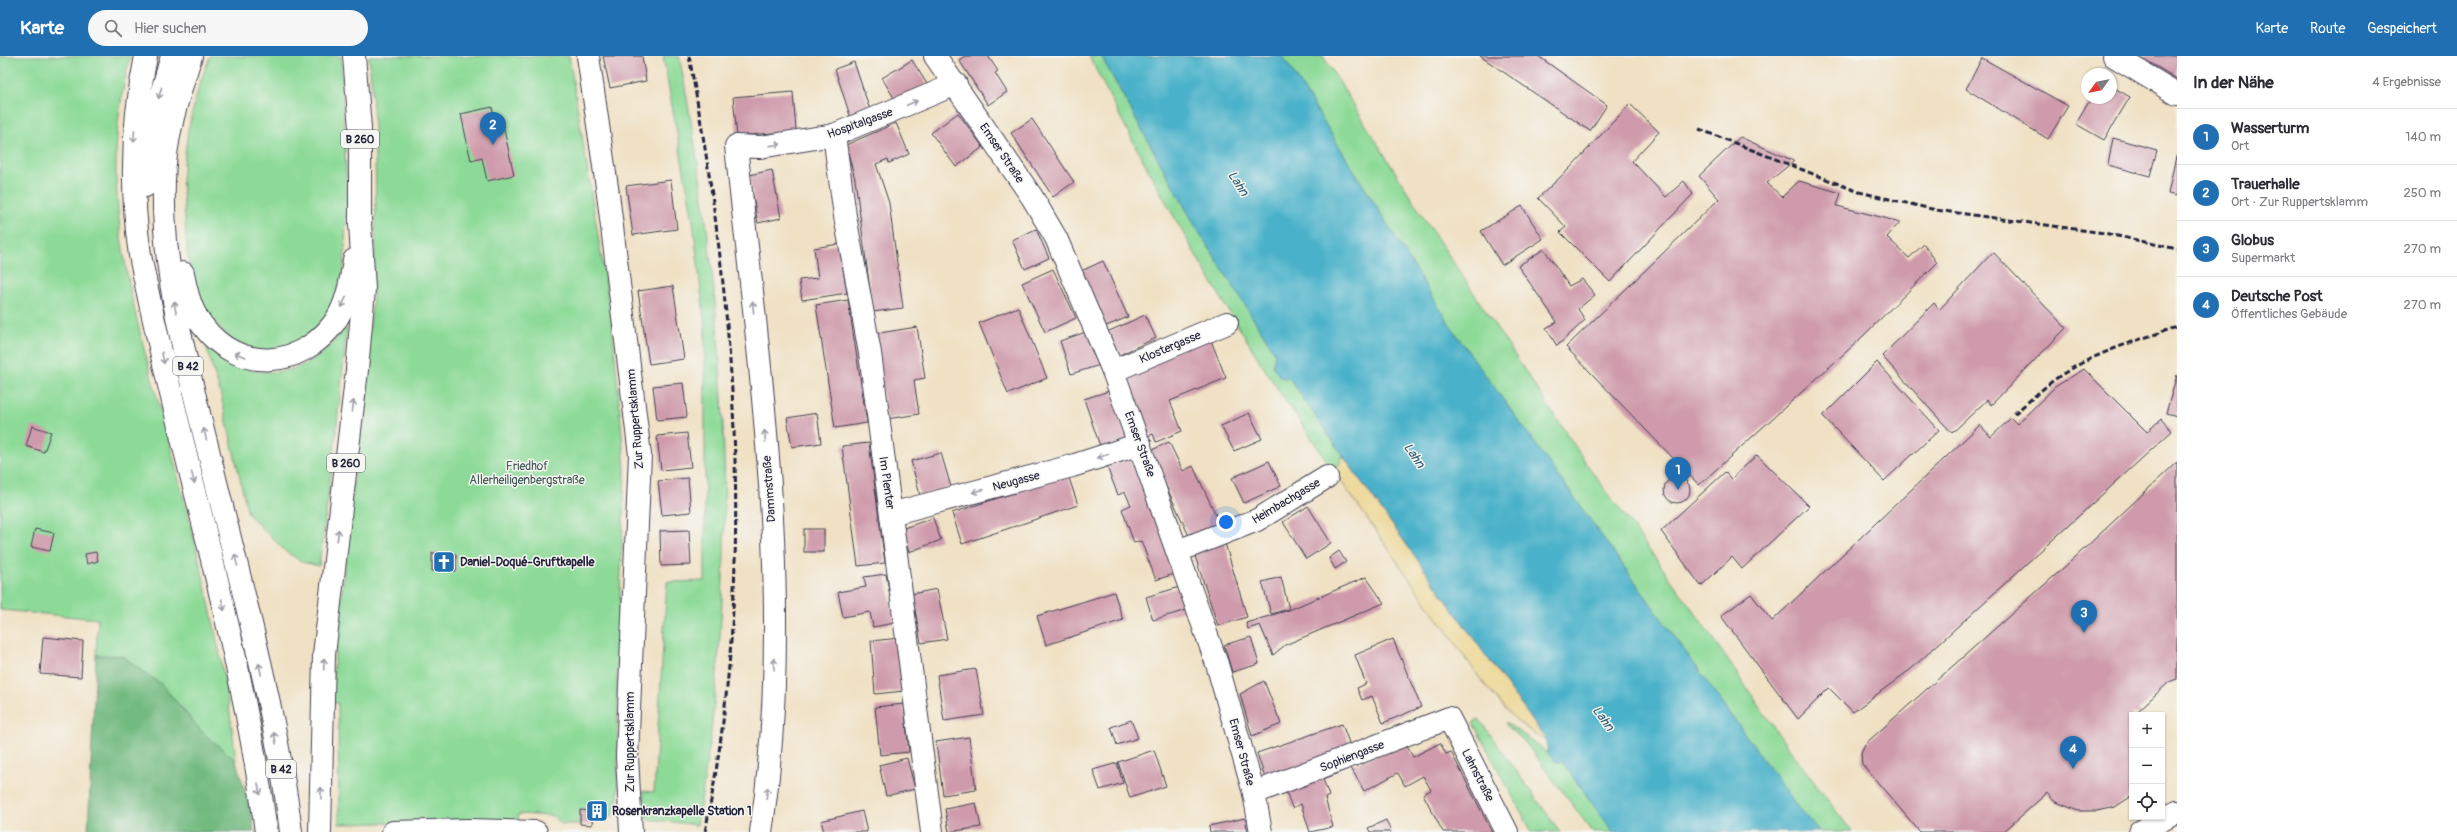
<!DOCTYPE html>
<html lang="de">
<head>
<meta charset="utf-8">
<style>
  :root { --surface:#fff; --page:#f7f7f7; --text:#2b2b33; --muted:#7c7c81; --line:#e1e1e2; --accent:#1f6fb2 }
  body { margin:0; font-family:Pangolin,sans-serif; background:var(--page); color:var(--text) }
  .controls { position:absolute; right:12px; bottom:12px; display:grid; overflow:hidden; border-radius:0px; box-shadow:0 1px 3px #0004 }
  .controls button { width:36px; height:36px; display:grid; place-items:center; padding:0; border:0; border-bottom:1px solid var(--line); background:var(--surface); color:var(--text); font:20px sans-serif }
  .compass { position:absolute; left:2081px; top:12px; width:36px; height:36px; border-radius:50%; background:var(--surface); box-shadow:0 1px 3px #0004; rotate:237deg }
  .you { position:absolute; left:1226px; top:466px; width:14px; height:14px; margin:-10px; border:3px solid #fff; border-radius:50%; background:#1a73e8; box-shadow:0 0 0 6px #1a73e833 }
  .badge { display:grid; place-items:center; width:26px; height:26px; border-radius:50%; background:var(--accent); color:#fff; font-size:13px; font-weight:700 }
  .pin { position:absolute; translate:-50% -33px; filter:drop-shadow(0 1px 2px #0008) }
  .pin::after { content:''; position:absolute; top:21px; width:14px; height:12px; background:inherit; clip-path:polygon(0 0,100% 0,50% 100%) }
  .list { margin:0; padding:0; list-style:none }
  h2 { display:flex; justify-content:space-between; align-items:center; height:52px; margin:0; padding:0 16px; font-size:17px }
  h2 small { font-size:13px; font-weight:400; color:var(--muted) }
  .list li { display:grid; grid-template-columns:26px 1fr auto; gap:12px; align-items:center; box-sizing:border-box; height:56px; padding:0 16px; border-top:1px solid var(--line) }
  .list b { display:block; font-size:15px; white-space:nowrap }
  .list p { margin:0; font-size:13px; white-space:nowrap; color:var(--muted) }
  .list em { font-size:13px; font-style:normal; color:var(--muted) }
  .icon { flex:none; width:22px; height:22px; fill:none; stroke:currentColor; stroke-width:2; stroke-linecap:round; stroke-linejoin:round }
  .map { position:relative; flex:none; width:2177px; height:776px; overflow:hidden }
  header { display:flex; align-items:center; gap:24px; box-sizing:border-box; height:56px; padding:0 20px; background:var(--accent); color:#fff }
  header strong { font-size:19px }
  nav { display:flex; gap:22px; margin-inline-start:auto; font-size:14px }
  .search { width:280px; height:36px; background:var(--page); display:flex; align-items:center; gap:10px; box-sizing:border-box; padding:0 14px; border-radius:22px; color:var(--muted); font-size:15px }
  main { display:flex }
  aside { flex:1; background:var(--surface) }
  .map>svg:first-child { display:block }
  .green { fill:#8dda98; stroke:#587e6a }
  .forest { fill:#72ba80; stroke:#4a6e5e }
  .sand { fill:#eeda9e; stroke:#887e6c }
  .water { fill:#4ab1c9; stroke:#366a82 }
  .building { fill:#cf9bac }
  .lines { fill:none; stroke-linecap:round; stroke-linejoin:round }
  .street-casing { stroke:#413f50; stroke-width:24 }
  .secondary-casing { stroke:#413f50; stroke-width:24 }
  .highway-casing { stroke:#413f50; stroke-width:24 }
  .street { stroke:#fff; stroke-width:22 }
  .secondary { stroke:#fff; stroke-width:22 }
  .highway { stroke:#fff; stroke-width:22 }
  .rail { stroke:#22223b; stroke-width:3; stroke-dasharray:6 3; stroke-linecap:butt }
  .oneway { stroke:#9c9ca7 }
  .labels { text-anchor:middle; stroke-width:3; stroke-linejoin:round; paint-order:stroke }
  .shield { fill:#f6f6f2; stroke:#626272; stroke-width:1 }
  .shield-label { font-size:11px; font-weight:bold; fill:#22223b }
  .street-label { font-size:12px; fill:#22223b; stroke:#f6f6f2 }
  .park-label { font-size:12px; fill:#425957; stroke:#f6f6f2 }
  .poi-label { font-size:12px; font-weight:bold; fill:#22223b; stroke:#f6f6f2; text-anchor:start }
  .water-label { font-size:13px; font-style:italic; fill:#325b74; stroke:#f6f6f2 }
</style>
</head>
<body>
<header>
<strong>Karte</strong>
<div class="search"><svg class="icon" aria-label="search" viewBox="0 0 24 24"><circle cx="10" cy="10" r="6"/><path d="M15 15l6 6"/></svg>Hier suchen</div>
<nav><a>Karte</a><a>Route</a><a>Gespeichert</a></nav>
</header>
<main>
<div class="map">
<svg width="2177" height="776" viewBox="0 0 2177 776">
  <rect width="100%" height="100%" fill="#f6f6f2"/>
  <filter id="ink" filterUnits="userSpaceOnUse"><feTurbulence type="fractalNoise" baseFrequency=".025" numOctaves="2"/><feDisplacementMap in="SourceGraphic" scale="8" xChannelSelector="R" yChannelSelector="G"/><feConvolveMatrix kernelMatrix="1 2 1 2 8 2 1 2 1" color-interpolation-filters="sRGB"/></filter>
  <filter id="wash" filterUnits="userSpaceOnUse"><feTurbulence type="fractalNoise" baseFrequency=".012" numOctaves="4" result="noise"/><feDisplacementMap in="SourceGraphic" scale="16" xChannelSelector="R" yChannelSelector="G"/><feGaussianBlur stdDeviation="0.9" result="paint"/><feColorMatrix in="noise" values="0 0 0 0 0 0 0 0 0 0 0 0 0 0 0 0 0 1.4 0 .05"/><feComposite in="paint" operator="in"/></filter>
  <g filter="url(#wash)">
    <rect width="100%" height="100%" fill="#f0e1c5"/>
    <g class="green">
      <path d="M0,0H130C124,26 119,52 117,78C109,186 145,294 172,397C198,498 225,601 236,705L201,675L162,629L122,600L96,599L98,563L0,554Z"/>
      <path d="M210,0H341L347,139L344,212L329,260L298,289L259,295L232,285L205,256L194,232L187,194L182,122L188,74L199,30Z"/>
      <path d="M369,0H569L612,266L625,414L617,613L618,742L612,761L598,752L594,755L580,754V768H562L553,760L519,758L518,764L339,768L338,647H330L373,241C377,160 377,81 369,0Z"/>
      <path d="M663,0H679C729,254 742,513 697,769L647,763L643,735L654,736L667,526L705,525V270L693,165Z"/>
      <path d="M1089,0H1101L1196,171L1275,297L1280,321L1290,323L1343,400L1335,417C1307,375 1277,334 1251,291C1192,197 1139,99 1089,0Z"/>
      <path d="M1283,0H1323L1422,159L1586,407L1698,561L1786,689L1852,776H1819L1796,749L1453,274Z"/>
      <path d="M343,273H347L336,378L319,510L302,506L285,495L248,458L221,340L206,290C251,330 310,324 343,273Z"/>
      <path d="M1479,663L1560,776H1532L1473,667Z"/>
      <path d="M1506,666C1522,679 1542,690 1555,705L1563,707L1613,776H1593L1524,685L1505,668Z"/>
    </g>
    <path class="forest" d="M96,599L122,600L162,629L201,675L236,705L251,755L254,776H88Z"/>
    <path class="sand" d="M1343,400L1547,685C1504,663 1478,619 1451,581C1411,527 1374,471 1335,417Z"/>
    <path class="water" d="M1101,0H1283L1453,274L1796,749L1819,776H1613L1563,707L1555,705L1547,696V685L1346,404L1290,323L1280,321L1273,311L1275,297L1196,171Z"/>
    <g id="blocks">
      <g class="building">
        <path d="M603,0H642L646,25L610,32Z"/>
        <path d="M965,0H988L998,15L995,17L1007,36L988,49L959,4Z"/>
        <path d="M1480,0H1538L1607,49L1590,75Z"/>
        <path d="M2141,0H2177V23L2141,1Z"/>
        <path d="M1982,2L2068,50L2048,83L1966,33Z"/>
        <path d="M912,4L927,28L897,47L882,22Z"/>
        <path d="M854,6L872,60L852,66L835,13Z"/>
        <path d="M2111,30L2130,41L2104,84L2076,68L2091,42H2111Z"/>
        <path d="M793,36L796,75L737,80L733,41Z"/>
        <path d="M1630,48L1659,76L1632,105L1666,141L1684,125L1693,138L1610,226L1560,176L1566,171L1538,142L1569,113Z"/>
        <path d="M492,51L496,71L503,69L514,119L487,125L482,102L471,105L461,58Z"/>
        <path d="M958,57L983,91L956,111L931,77Z"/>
        <path d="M1032,63L1074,126L1053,141L1011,77Z"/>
        <path d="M896,67L909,98L889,107L888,103L876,108L889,147L903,252L873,256L855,123L846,89Z"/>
        <path d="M1740,81L1794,105L1767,127L1782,141L1799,125L1841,137L1837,150L1900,166L1887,181L1909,202L1924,188L1937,207L1857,286L1699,429L1566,291L1719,143L1699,120Z"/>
        <path d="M2113,82L2157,94L2150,120L2108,109Z"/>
        <path d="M2176,100H2177V140L2168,138Z"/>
        <path d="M772,114L781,162L758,167L749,119Z"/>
        <path d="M671,124L677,173L633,179L626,130Z"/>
        <path d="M1522,150L1543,183L1502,209L1481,175Z"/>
        <path d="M1036,173L1049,202L1025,213L1012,184Z"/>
        <path d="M839,188L847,237L802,244L799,224L818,222L814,192Z"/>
        <path d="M1544,193L1569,230L1582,223L1595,239L1578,253L1585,264L1557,290L1546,272L1557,266L1518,210Z"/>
        <path d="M1993,196L2066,272L1991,349L1987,344L1952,377L1882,300L1934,247L1939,254Z"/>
        <path d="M1103,205L1128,261L1104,271L1079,216Z"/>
        <path d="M1053,213L1076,262L1045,276L1022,227Z"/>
        <path d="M673,230L684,303L649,308L638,235Z"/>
        <path d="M848,244L867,367L835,372L816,249Z"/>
        <path d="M1018,251L1047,322L1008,338L979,267Z"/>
        <path d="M1145,259L1156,282L1117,300L1107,276Z"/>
        <path d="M917,271L925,322L914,324L919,358L887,363L873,278Z"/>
        <path d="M1092,274L1103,308L1071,318L1060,285Z"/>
        <path d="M1210,282L1226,322L1170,345L1182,375L1156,386L1153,378L1148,380L1123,317Z"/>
        <path d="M1877,306L1939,374L1884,425L1823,360Z"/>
        <path d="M2084,313L2147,376L2161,363L2172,375L1911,613L1853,656L1829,632L1798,663L1721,560L1751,538L1772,565L1980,369L1991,381L2011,362L2017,368L2055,331Z"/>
        <path d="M2177,319V360L2166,357Z"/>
        <path d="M683,327L687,361L657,364L653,330Z"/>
        <path d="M1112,334L1128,384L1101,393L1084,343Z"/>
        <path d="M817,357L821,387L792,391L787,362Z"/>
        <path d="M1249,357L1262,383L1234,395L1221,370Z"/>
        <path d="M32,370L51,376L44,396L26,390Z"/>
        <path d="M687,377L691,411L661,414L657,380Z"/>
        <path d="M1169,386L1183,415L1193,410L1220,468L1190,482L1150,395Z"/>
        <path d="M869,387L885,507L858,510L842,390Z"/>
        <path d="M941,397L951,431L920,439L911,405Z"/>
        <path d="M1757,399L1809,450L1742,513L1732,501L1701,530L1661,475L1725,416L1731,423Z"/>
        <path d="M1134,401L1177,517L1156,524L1141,485L1134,487L1122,453L1131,449L1125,436L1118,439L1107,411Z"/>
        <path d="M1269,405L1281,430L1244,447L1232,422Z"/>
        <path d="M2177,406V623L2169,626L2138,655L2140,659H2132V740L2115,751L2097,755H2078L2054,745L2047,737L2003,776H1920L1862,708L1861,697L1865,688L2070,506Z"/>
        <path d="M1068,419L1078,449L962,488L952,457Z"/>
        <circle cx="1677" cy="434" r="13"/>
        <path d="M688,422L691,456L662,459L658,425Z"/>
        <path d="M1308,450L1331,487L1306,503L1283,466Z"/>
        <path d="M933,462L941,484L909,496L901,473Z"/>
        <path d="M35,473L54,477L50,495L31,491Z"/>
        <rect x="804" y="473" width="20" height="23"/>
        <path d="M689,474L691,509L661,510L660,475Z"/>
        <path d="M1224,484L1247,561L1218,570L1193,494Z"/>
        <path d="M1339,495L1346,506L1335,513L1329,502Z"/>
        <path d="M96,496L98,505L87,508L85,498Z"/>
        <path d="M432,497L456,498V515H432Z"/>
        <path d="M886,518L895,567L873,571L870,556L843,561L838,536L866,531L864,521Z"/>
        <path d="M1281,521L1289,553L1271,558L1262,526Z"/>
        <path d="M1366,521L1384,547L1285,589L1273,599L1260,569L1248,573L1246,567L1289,554Z"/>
        <path d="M1183,530L1190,553L1153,564L1146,541Z"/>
        <path d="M937,533L947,583L921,587L912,538Z"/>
        <path d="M1114,536L1123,564L1046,589L1037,560Z"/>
        <path d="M43,581L83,585L81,621L40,618Z"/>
        <path d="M1251,581L1259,608L1232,616L1224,589Z"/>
        <path d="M900,582L904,635L875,638L871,585Z"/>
        <path d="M1393,583L1421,651L1383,667L1372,640L1362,644L1357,632L1366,628L1355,599Z"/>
        <path d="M976,613L984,659L944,665L937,619Z"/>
        <path d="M1264,625L1281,668L1252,680L1240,638Z"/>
        <path d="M904,648L909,696L880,699L875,651Z"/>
        <path d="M1131,664L1138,682L1117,689L1111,671Z"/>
        <path d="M1342,668L1352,695L1266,725L1257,697Z"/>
        <path d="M969,681L976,734L943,739L936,686Z"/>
        <path d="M1405,687L1413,701L1440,687L1446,698L1451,696L1492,776H1443L1423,738L1431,734L1423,720L1405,730L1398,717L1364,735L1350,710Z"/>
        <path d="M1154,694L1166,730L1130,742L1118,706Z"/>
        <path d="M907,702L915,733L886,740L879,709Z"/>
        <path d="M1117,707L1123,727L1100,734L1093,714Z"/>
        <path d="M1322,720L1329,740L1325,742L1333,771L1310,776L1301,748L1292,752L1285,732Z"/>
        <path d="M976,747L981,771L949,776L945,753Z"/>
        <path d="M580,754L593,755L592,769L580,768Z"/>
        <path d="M862,755L867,776H824L821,765Z"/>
        <path d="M1245,762L1248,776H1210L1209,770Z"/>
        <path d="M1386,764L1391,776H1370L1368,772Z"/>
      </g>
    </g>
  </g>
  <g filter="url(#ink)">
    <use href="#blocks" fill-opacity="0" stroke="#413f50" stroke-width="1"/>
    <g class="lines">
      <g class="street-casing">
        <g id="street">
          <path d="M588,0L608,138L640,399L627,700L631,776"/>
          <path d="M2114,0L2177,38"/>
          <path d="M834,79L845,160L870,297L932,776"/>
          <path d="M1113,315L1227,267"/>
          <path d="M891,458L1072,410L1140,388"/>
          <path d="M1178,495L1257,464L1327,421"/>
          <path d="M1254,737L1449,662L1507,776"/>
          <path d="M393,776L469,774L536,776"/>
          <path d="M761,776C795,549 760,317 736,90L760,91L834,79L956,28"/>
        </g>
      </g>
      <g class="secondary-casing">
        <g id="secondary">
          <path d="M935,0L1032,141L1056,182L1113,315L1217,608L1254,737L1261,776"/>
          <path d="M2140,776L2177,756"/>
        </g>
      </g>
      <g class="highway-casing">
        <g id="highway">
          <path d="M146,0C132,67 130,131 140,199C178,392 241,580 266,776"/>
          <path d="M191,0C178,40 165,82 164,124C161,224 191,322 214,418C243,536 276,655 291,776"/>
          <path d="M145,130L152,70L172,0"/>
          <path d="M183,217C186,235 191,256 203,270C238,317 300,313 334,267C347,249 351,225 354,204"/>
          <path d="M320,776L324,599L357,314L364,233L360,167V72L354,0"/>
        </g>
      </g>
      <use href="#street" class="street"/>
      <use href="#secondary" class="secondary"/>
      <use href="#highway" class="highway"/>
      <g class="rail">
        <path d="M689,0C737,255 757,520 705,776"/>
        <path d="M1699,73L1859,136L1936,154L2104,177L2177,193"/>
        <path d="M2014,358C2027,347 2040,335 2054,324C2090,298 2135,285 2177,271"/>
      </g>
    </g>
    <defs><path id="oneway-shaft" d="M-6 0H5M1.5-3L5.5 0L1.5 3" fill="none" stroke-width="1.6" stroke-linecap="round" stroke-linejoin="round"/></defs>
    <g class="oneway">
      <use href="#oneway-shaft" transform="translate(160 37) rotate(105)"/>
      <use href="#oneway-shaft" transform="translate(912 47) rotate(-23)"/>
      <use href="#oneway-shaft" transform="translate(134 80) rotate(95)"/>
      <use href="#oneway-shaft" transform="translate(775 89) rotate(-8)"/>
      <use href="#oneway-shaft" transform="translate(344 246) rotate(114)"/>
      <use href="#oneway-shaft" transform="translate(175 251) rotate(-100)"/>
      <use href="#oneway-shaft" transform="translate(753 251) rotate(-96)"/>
      <use href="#oneway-shaft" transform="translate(240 299) rotate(-160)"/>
      <use href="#oneway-shaft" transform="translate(163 302) rotate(77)"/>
      <use href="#oneway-shaft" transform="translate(353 350) rotate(-83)"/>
      <use href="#oneway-shaft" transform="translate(205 378) rotate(-104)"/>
      <use href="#oneway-shaft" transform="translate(765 380) rotate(-95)"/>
      <use href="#oneway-shaft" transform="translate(1103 400) rotate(162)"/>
      <use href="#oneway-shaft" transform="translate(193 422) rotate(76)"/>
      <use href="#oneway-shaft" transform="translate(978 435) rotate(165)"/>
      <use href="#oneway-shaft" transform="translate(338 479) rotate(-83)"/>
      <use href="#oneway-shaft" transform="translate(236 504) rotate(-104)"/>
      <use href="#oneway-shaft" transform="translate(223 549) rotate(77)"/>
      <use href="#oneway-shaft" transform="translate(324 608) rotate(-87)"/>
      <use href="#oneway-shaft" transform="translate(774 608) rotate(-90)"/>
      <use href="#oneway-shaft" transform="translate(260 613) rotate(-102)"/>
      <use href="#oneway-shaft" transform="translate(275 682) rotate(-102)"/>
      <use href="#oneway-shaft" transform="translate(259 733) rotate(80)"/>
      <use href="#oneway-shaft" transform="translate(321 737) rotate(-89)"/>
      <use href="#oneway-shaft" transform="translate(767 737) rotate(-83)"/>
    </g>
  </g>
  <defs>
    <g id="church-square" transform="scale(1.15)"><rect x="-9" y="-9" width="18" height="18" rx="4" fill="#1f6fb2" stroke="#f6f6f2"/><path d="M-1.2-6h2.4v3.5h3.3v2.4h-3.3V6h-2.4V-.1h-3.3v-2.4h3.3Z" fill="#fff"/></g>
    <g id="building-square" transform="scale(1.15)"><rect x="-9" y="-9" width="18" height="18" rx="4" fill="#1f6fb2" stroke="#f6f6f2"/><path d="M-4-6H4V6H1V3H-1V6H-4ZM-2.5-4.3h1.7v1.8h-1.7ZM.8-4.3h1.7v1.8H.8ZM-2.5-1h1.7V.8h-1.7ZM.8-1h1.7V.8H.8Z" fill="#fff"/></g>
  </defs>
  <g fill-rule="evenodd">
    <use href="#church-square" x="444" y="506"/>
    <use href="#building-square" x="597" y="755"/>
  </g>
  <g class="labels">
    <g class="shield">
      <rect x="341" y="74" width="38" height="18" rx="3"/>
      <rect x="173" y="301" width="30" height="18" rx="3"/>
      <rect x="327" y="398" width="38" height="18" rx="3"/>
      <rect x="266" y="704" width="30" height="18" rx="3"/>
    </g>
    <g class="shield-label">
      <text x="360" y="87">B 260</text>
      <text x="188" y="314">B 42</text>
      <text x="346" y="411">B 260</text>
      <text x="281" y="717">B 42</text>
    </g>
    <g class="street-label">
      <text transform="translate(860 67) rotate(-20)" y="4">Hospitalgasse</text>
      <text transform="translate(1002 97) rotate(56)" y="4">Emser Straße</text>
      <text transform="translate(1170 291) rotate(-23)" y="4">Klostergasse</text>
      <text transform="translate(635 363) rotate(-95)" y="4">Zur Ruppertsklamm</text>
      <text transform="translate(1140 388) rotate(70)" y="4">Emser Straße</text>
      <text transform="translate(1016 425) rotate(-15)" y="4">Neugasse</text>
      <text transform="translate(887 427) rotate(82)" y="4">Im Plenter</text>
      <text transform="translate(769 433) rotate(-94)" y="4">Dammstraße</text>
      <text transform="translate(1286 445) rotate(-31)" y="4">Heimbachgasse</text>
      <text transform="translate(630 686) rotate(-90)" y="4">Zur Ruppertsklamm</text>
      <text transform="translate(1242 696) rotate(75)" y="4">Emser Straße</text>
      <text transform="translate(1352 700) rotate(-21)" y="4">Sophiengasse</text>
      <text transform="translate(1478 719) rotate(63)" y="4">Lahnstraße</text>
    </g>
    <g class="park-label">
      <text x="527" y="414">Friedhof<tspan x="527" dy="14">Allerheiligenbergstraße</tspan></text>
    </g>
    <g class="poi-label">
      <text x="460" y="510">Daniel-Doqué-Gruftkapelle</text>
      <text x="612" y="759">Rosenkranzkapelle Station 1</text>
    </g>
    <g class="water-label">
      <text transform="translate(1239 127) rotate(57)" y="5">Lahn</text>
      <text transform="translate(1415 399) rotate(56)" y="5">Lahn</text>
      <text transform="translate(1604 662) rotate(54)" y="5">Lahn</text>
    </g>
  </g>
</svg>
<div class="controls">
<button>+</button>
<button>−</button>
<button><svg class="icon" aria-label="locate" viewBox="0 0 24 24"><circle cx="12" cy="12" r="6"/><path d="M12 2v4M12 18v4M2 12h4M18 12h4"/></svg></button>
</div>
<svg class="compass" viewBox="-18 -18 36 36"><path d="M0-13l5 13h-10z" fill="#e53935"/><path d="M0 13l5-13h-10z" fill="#7c7c81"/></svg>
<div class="you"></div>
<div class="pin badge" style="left:1678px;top:434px">1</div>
<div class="pin badge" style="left:493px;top:89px">2</div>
<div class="pin badge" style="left:2084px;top:577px">3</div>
<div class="pin badge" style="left:2073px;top:713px">4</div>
</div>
<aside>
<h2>In der Nähe<small>4 Ergebnisse</small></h2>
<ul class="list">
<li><span class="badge">1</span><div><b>Wasserturm</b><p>Ort</p></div><em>140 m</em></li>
<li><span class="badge">2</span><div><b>Trauerhalle</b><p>Ort · Zur Ruppertsklamm</p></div><em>250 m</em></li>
<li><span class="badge">3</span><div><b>Globus</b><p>Supermarkt</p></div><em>270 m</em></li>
<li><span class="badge">4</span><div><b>Deutsche Post</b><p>Öffentliches Gebäude</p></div><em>270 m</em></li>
</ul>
</aside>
</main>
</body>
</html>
